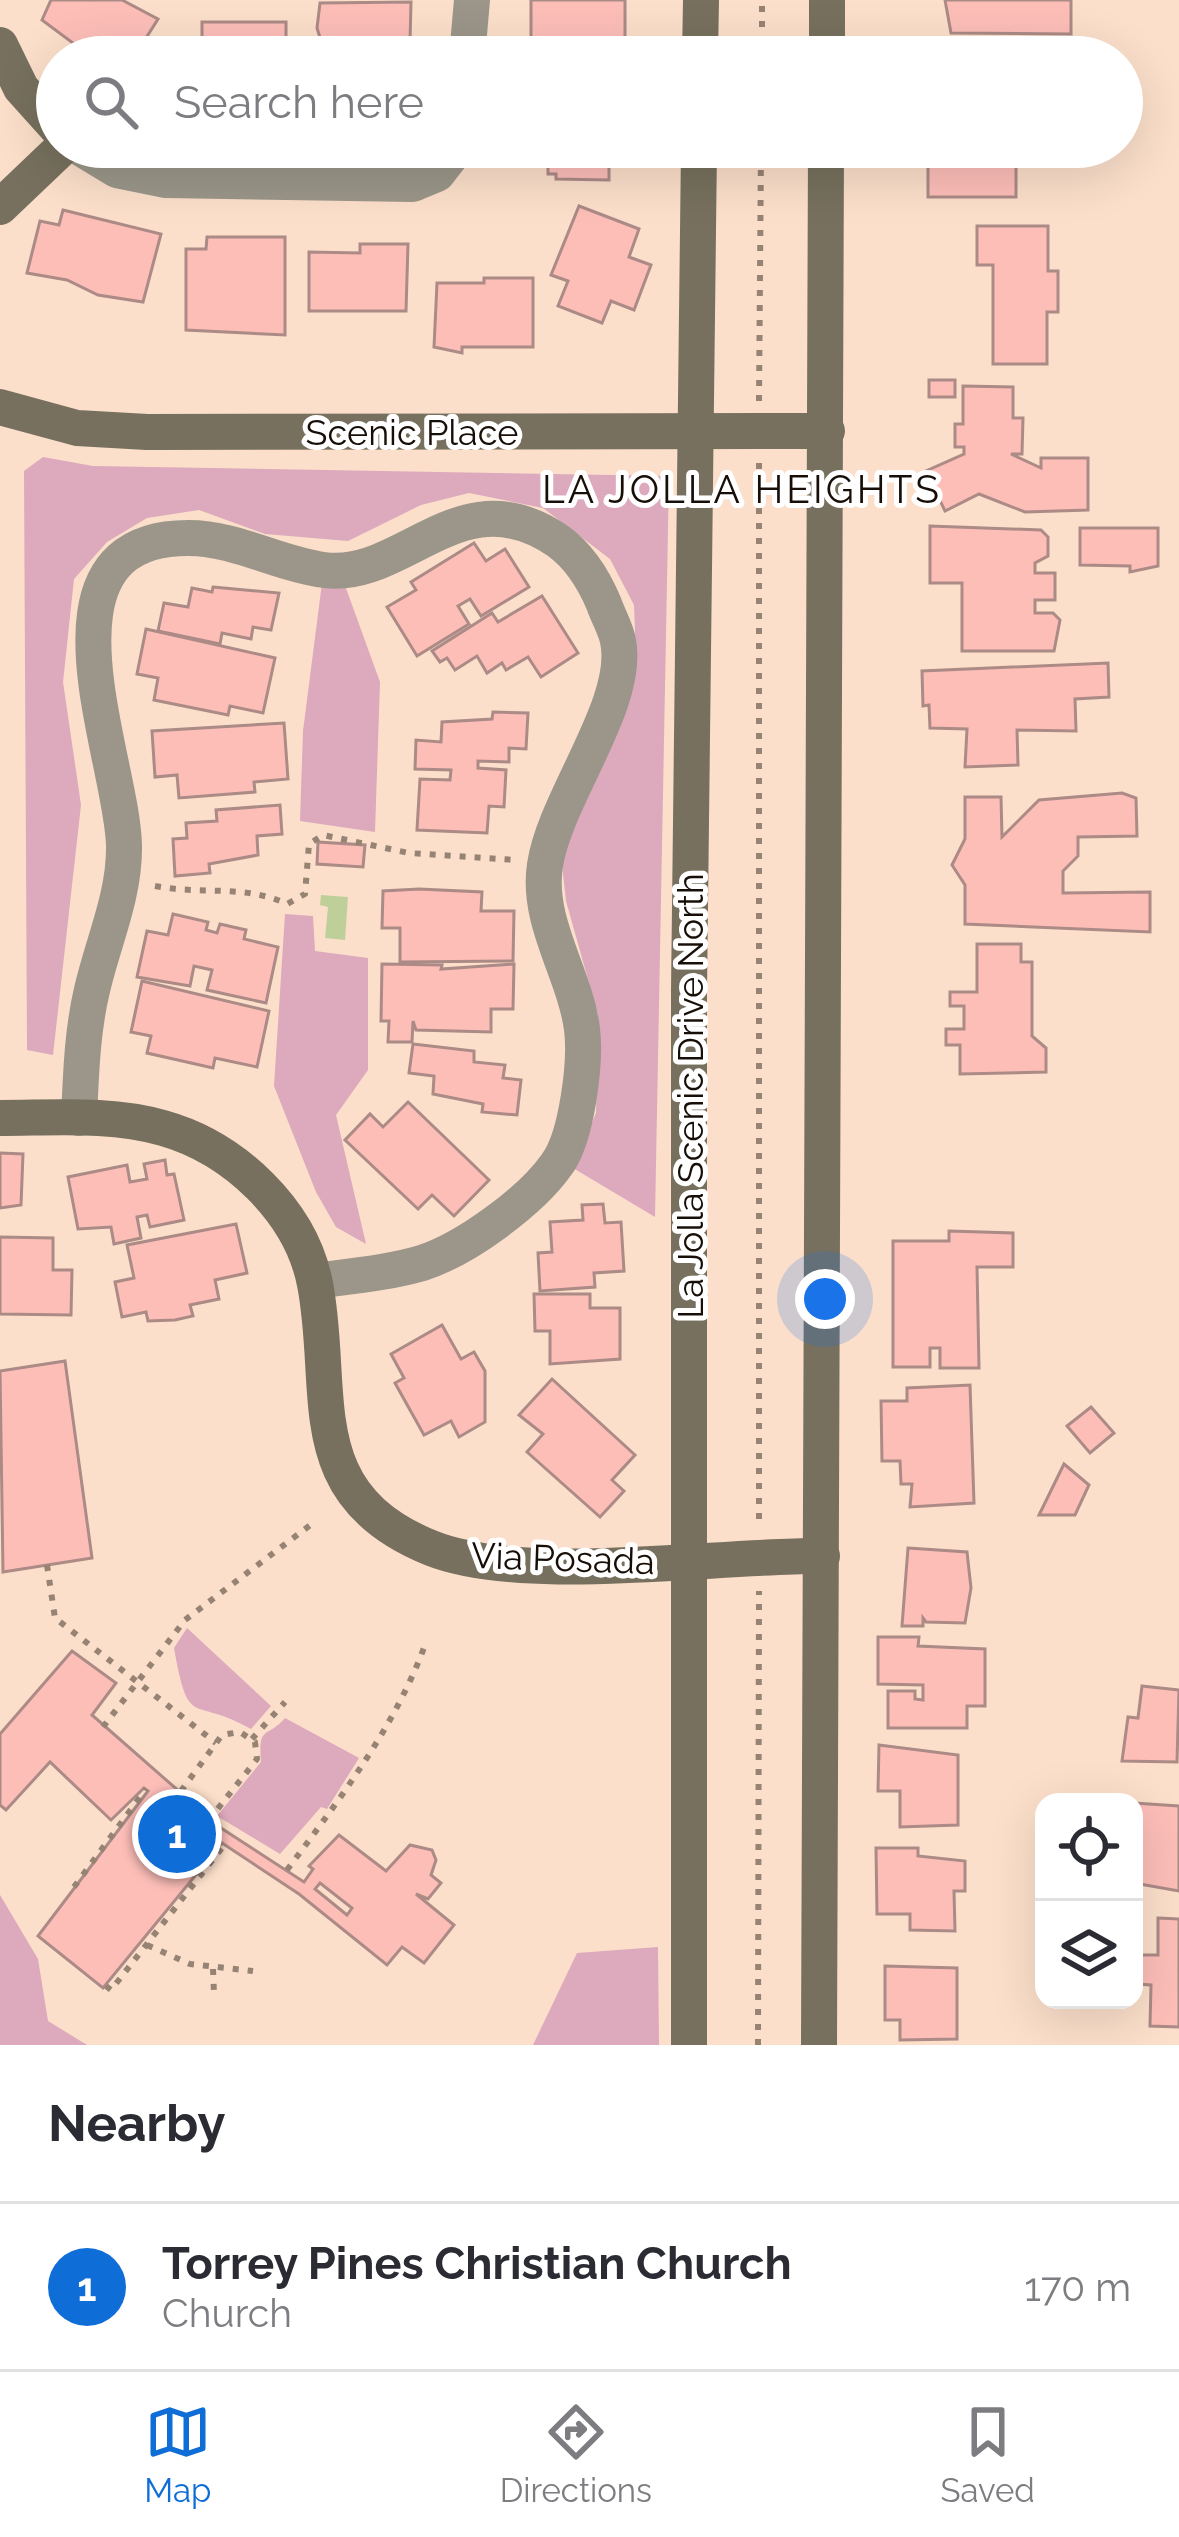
<!DOCTYPE html>
<html lang="en">
<head>
<meta charset="utf-8">
<style>
  :root { --surface:#fff; --page:#f2f2f3; --text:#2b2b33; --muted:#7c7c81; --line:#e1e1e2; --accent:#0e6dd6 }
  body { margin:0; font-family:Raleway,sans-serif; background:var(--page); color:var(--text) }
  .controls { position:absolute; right:36px; bottom:36px; display:grid; overflow:hidden; border-radius:24px; box-shadow:0 12px 48px #0002 }
  .controls button { width:108px; height:108px; display:grid; place-items:center; padding:0; border:0; border-bottom:3px solid var(--line); background:var(--surface); color:var(--text); font:60px sans-serif }
  .you { position:absolute; left:825px; top:1299px; width:42px; height:42px; margin:-30px; border:9px solid #fff; border-radius:50%; background:#1a73e8; box-shadow:0 0 0 18px #1a73e833 }
  .badge { display:grid; place-items:center; width:78px; height:78px; border-radius:50%; background:var(--accent); color:#fff; font-size:39px; font-weight:700 }
  .pin { position:absolute; translate:-50% -50%; border:6px solid #fff; box-shadow:0 3px 12px #0006 }
  .list { margin:0; padding:0; list-style:none }
  h2 { display:flex; justify-content:space-between; align-items:center; height:156px; margin:0; padding:0 48px; font-size:51px }
  h2 small { font-size:39px; font-weight:400; color:var(--muted) }
  .list li { display:grid; grid-template-columns:78px 1fr auto; gap:36px; align-items:center; box-sizing:border-box; height:168px; padding:0 48px; border-top:3px solid var(--line) }
  .list b { display:block; font-size:45px; white-space:nowrap }
  .list p { margin:0; font-size:39px; white-space:nowrap; color:var(--muted) }
  .list em { font-size:39px; font-style:normal; color:var(--muted) }
  .icon { flex:none; width:66px; height:66px; fill:none; stroke:currentColor; stroke-width:2; stroke-linecap:round; stroke-linejoin:round }
  .map { position:relative; flex:none; width:1179px; height:2045px; overflow:hidden }
  .search { position:absolute; background:var(--surface); box-shadow:0 12px 48px #0002; left:36px; right:36px; top:36px; height:132px; display:flex; align-items:center; gap:30px; box-sizing:border-box; padding:0 42px; border-radius:66px; color:var(--muted); font-size:45px }
  .sheet { height:324px; background:var(--surface) }
  nav { display:flex; justify-content:space-around; align-items:center; box-sizing:border-box; height:168px; border-top:3px solid var(--line); background:var(--surface); font-size:33px; color:var(--muted) }
  nav a { display:grid; justify-items:center; gap:6px }
  nav .on { color:var(--accent) }
  .map>svg:first-child { display:block }
  .green { fill:#dda9bd }
  .water { fill:#becf9a }
  .building { fill:#fdbeb8; stroke:#ac8a86; stroke-width:3; fill-rule:evenodd }
  .lines { fill:none; stroke-linecap:round; stroke-linejoin:round }
  .path { stroke:#978374; stroke-width:6; stroke-dasharray:6 9; stroke-linecap:butt }
  .street { stroke:#9b9689; stroke-width:36 }
  .secondary { stroke:#77705e; stroke-width:36 }
  .labels { text-anchor:middle; stroke-width:10; stroke-linejoin:round; paint-order:stroke }
  .street-label { font-size:36px; fill:#170e07; stroke:#fff }
  .neighbourhood-label { font-size:39px; letter-spacing:3px; fill:#170e07; stroke:#fff }
</style>
</head>
<body>
<div class="map">
<svg width="1179" height="2045" viewBox="0 0 1179 2045">
  <rect width="100%" height="100%" fill="#fbdfca"/>
  <g class="green">
    <path d="M43,457L93,466L669,476L655,1217L573,1168L596,1113L598,1015L566,901L562,865L575,815L636,660L634,605L610,559L543,508L469,493L421,505L348,541L265,534L199,510L147,518L107,542L74,579L63,682L81,805L53,1055L27,1050L24,471Z"/>
    <path d="M343,580L380,682L375,832L300,821L303,731L322,583Z"/>
    <path d="M285,914L313,916L315,951L368,958V1070L336,1115L366,1244L336,1227L316,1192L274,1086Z"/>
    <path d="M187,1628L271,1706L251,1729C192,1695 189,1732 174,1648Z"/>
    <path d="M285,1718L359,1758L327,1809L321,1807L280,1854L217,1816L261,1762C258,1724 267,1739 285,1718Z"/>
    <path d="M0,1895L38,1959L48,2021L87,2045H0Z"/>
    <path d="M658,1947L659,2045H533L577,1953Z"/>
  </g>
  <path class="water" d="M321,895L348,897L345,940L325,938L328,907L320,905Z"/>
  <g class="building">
    <path d="M51,0H122L158,19L134,57H80L73,52L77,46L42,20Z"/>
    <path d="M531,0H625V45L602,44V57H544V42H531Z"/>
    <path d="M945,0H1071V34L951,33Z"/>
    <path d="M411,2L410,42H404V57H326L317,28L320,3Z"/>
    <path d="M202,22H286V57H184V44H202Z"/>
    <path d="M548,147H609V180L556,179V174H548Z"/>
    <path d="M940,147H1016V197H928V164H940Z"/>
    <path d="M579,206L639,229L629,257L651,265L634,310L611,301L602,323L558,306L568,281L551,275Z"/>
    <path d="M63,210L161,234L143,302L98,295L67,280L27,273L40,221L59,225Z"/>
    <path d="M977,226H1048V271H1058V312H1047V364H993V265H977Z"/>
    <path d="M207,237H285V335L186,330V249H206Z"/>
    <path d="M360,244H408L406,311H309V252L360,253Z"/>
    <path d="M484,278H533V347H462V353L434,347L437,283H484Z"/>
    <rect x="929" y="380" width="26" height="17"/>
    <path d="M963,386L1013,387V418H1023L1022,454H1011L1041,468V458H1088V510L1025,512L979,494L945,511L926,471L964,454V447H955V424H963Z"/>
    <path d="M930,526L1041,530L1048,537V556L1035,563V573H1055V600H1035V613H1053L1060,620L1054,651H962V583H930Z"/>
    <path d="M1080,528H1158V566L1130,572V566L1080,565Z"/>
    <path d="M474,543L486,561L505,549L529,587L481,616L470,599L458,606L469,624L417,656L387,607L416,590L411,582Z"/>
    <path d="M213,587L279,593L271,630L253,627L251,639L222,633L220,644L158,631L164,603L188,607L192,588L212,592Z"/>
    <path d="M542,596L578,653L541,677L528,657L506,670L502,663L487,673L477,656L455,670L447,658L440,662L432,651L492,613L498,622Z"/>
    <path d="M146,629L275,658L263,713L230,706L228,715L154,700L158,678L137,674Z"/>
    <path d="M1108,663L1109,697L1075,699L1076,731L1017,730L1018,765L965,767L967,729L930,728L929,705L923,706L922,671Z"/>
    <path d="M493,712L528,713L526,749L509,748V762L478,761V768L506,770L504,807L489,806L487,833L417,830L420,779L450,780L451,770L415,769L416,740L441,742L442,722L492,719Z"/>
    <path d="M284,723L288,779L254,782L255,792L179,798L177,775L155,777L152,731Z"/>
    <path d="M1122,793L1136,798L1137,836L1078,837V856L1063,871V893L1150,892V932L965,924V885L952,865L965,839V797H1001L1002,837L1039,800Z"/>
    <path d="M280,805L282,834L257,836L258,855L209,864L210,873L175,876L173,839L187,838L186,823L217,821L216,810Z"/>
    <path d="M318,842L365,845L363,867L317,864Z"/>
    <path d="M419,889L482,892L481,911H514L513,961L400,962V928H382L383,891Z"/>
    <path d="M173,914L208,922L206,930L217,933L220,924L246,930L244,939L278,947L266,1003L207,990L212,970L194,966L190,986L137,977L147,931L168,935Z"/>
    <path d="M977,944H1021V962H1032V1036L1046,1048V1072L960,1074V1045H946V1029H964V1006H950V992H977Z"/>
    <path d="M382,964L442,965L441,969L514,964L513,1009H491V1032L416,1030L413,1021L412,1042H388L389,1021H381Z"/>
    <path d="M142,981L269,1011L257,1067L215,1058L213,1068L147,1053L151,1036L131,1032Z"/>
    <path d="M413,1044L474,1051V1062L505,1065L503,1078L521,1080L517,1115L482,1112L483,1104L433,1094L434,1076L409,1073Z"/>
    <path d="M408,1102L489,1180L454,1216L432,1195L418,1209L345,1140L370,1114L383,1127Z"/>
    <path d="M0,1153L23,1154L21,1205L0,1208Z"/>
    <path d="M165,1160L167,1175L174,1174L184,1220L150,1227L147,1215L137,1217L141,1238L114,1244L111,1227L78,1229L68,1177L127,1165L130,1182L147,1179L144,1164Z"/>
    <path d="M603,1204L605,1223L621,1222L624,1271L594,1273L595,1287L540,1291L538,1253L552,1252L550,1222L583,1220L582,1205Z"/>
    <path d="M236,1224L247,1273L215,1280L219,1299L190,1305L193,1316L175,1320L148,1321L146,1312L122,1317L115,1282L134,1278L127,1245Z"/>
    <path d="M949,1231L1013,1233V1267H977L979,1368H940V1348H930V1367H893V1241H949Z"/>
    <path d="M0,1237L53,1238V1270H72L71,1315L0,1314Z"/>
    <path d="M534,1294H590V1308H620V1359L550,1364V1331H535Z"/>
    <path d="M442,1325L461,1359L474,1352L485,1371V1422L459,1437L451,1421L424,1435L395,1383L404,1378L391,1354Z"/>
    <path d="M65,1361L92,1558L3,1572L0,1371Z"/>
    <path d="M552,1379L635,1455L612,1480L624,1491L600,1517L527,1452L543,1434L519,1415Z"/>
    <path d="M970,1385L974,1503L910,1507L912,1484H901L900,1461H882L881,1401H907V1388Z"/>
    <path d="M1091,1407L1114,1433L1090,1453L1067,1426Z"/>
    <path d="M1064,1464L1089,1485L1075,1515H1039Z"/>
    <path d="M908,1548L967,1552L971,1588L965,1623L926,1622L923,1618V1626H902Z"/>
    <path d="M878,1637H919L918,1646L985,1649V1706H967V1728H888V1691H915V1699L923,1700V1685L878,1684Z"/>
    <path d="M72,1651L116,1683L92,1715L221,1828L304,1882L313,1869L309,1866L339,1835L386,1871L410,1845L432,1850L436,1860L431,1875L441,1883L428,1899L416,1894L454,1925L424,1963L402,1947L387,1965L299,1894L222,1843L103,1988L38,1936L148,1791L144,1788L111,1820L50,1762L6,1810L0,1805V1734ZM320,1883L352,1908L347,1915L315,1889Z"/>
    <path d="M1142,1686L1179,1690L1177,1762L1122,1761L1128,1717L1138,1718Z"/>
    <path d="M879,1745L958,1755V1825L900,1827V1791H878Z"/>
    <path d="M1134,1803L1179,1806V1891L1134,1883Z"/>
    <path d="M876,1848H918V1856L965,1861V1891H954L955,1931L910,1930V1914H877Z"/>
    <path d="M1158,1918L1179,1919V2027L1150,2026L1151,1985L1136,1984V1955H1158Z"/>
    <path d="M885,1966L957,1968V2039L900,2040V2020H885Z"/>
  </g>
  <g class="lines">
    <g class="path">
      <path d="M762,57V0"/>
      <path d="M759,401L761,147"/>
      <path d="M759,463V1523"/>
      <path d="M155,886C200,895 245,884 287,904L305,894L309,844L323,835L409,853L516,860"/>
      <path d="M47,1565L55,1618L216,1743"/>
      <path d="M103,1727L185,1620L313,1523"/>
      <path d="M252,1739L285,1702"/>
      <path d="M181,1791L222,1735L240,1732L255,1742L257,1759L212,1816"/>
      <path d="M287,1870C339,1800 395,1727 425,1645"/>
      <path d="M74,1887L146,1789"/>
      <path d="M147,1945L190,1964L253,1971"/>
      <path d="M213,1969L214,1994"/>
      <path d="M106,1986L111,1990L225,1844"/>
      <path d="M758,2045L759,1591"/>
    </g>
    <g class="street">
      <path d="M467,57L472,0"/>
      <path d="M79,147L117,170L166,180L413,184L437,174L458,147"/>
      <path d="M79,1118C81,1075 82,1032 92,990C103,942 125,895 124,845C122,757 24,537 189,538C236,538 278,564 324,570C404,581 461,474 558,541C580,557 594,580 604,604C608,616 616,629 618,641C631,703 555,798 545,865C536,922 575,974 582,1029C586,1062 577,1137 557,1164C531,1201 466,1249 422,1263C388,1273 351,1276 315,1281"/>
    </g>
    <g class="secondary">
      <path d="M0,45L21,88L57,128"/>
      <path d="M700,57L701,0"/>
      <path d="M827,57V0"/>
      <path d="M0,207L63,147"/>
      <path d="M0,407L77,428L147,432L827,431"/>
      <path d="M0,1118C54,1118 111,1113 163,1128C234,1148 301,1211 315,1284C336,1393 297,1494 431,1548C523,1585 717,1555 822,1556"/>
      <path d="M689,2045V990L699,147"/>
      <path d="M819,2045L826,147"/>
    </g>
  </g>
  <g class="labels">
    <g class="street-label">
      <text x="412" y="445">Scenic Place</text>
      <text transform="translate(690 1096) rotate(-90)" y="13">La Jolla Scenic Drive North</text>
      <text transform="translate(563 1558) rotate(2)" y="13">Via Posada</text>
    </g>
    <g class="neighbourhood-label">
      <text x="742" y="503">LA JOLLA HEIGHTS</text>
    </g>
  </g>
</svg>
<div class="controls">
<button><svg class="icon" aria-label="locate" viewBox="0 0 24 24"><circle cx="12" cy="12" r="6"/><path d="M12 2v4M12 18v4M2 12h4M18 12h4"/></svg></button>
<button><svg class="icon" aria-label="layers" viewBox="0 0 24 24"><path d="M12 4l9 5-9 5-9-5zM3 14l9 5 9-5"/></svg></button>
</div>
<div class="you"></div>
<div class="pin badge" style="left:177px;top:1834px">1</div>
<div class="search"><svg class="icon" aria-label="search" viewBox="0 0 24 24"><circle cx="10" cy="10" r="6"/><path d="M15 15l6 6"/></svg>Search here</div>
</div>
<section class="sheet">
<h2>Nearby<small></small></h2>
<ul class="list">
<li><span class="badge">1</span><div><b>Torrey Pines Christian Church</b><p>Church</p></div><em>170 m</em></li>
</ul>
</section>
<nav>
<a class="on"><svg class="icon" aria-label="map" viewBox="0 0 24 24"><path d="M3 6l6-2 6 2 6-2v14l-6 2-6-2-6 2zM9 4v14M15 6v14"/></svg>Map</a>
<a><svg class="icon" aria-label="directions" viewBox="0 0 24 24"><path d="M12 3l9 9-9 9-9-9zM9 14v-3h6M13 9l2 2-2 2"/></svg>Directions</a>
<a><svg class="icon" aria-label="saved" viewBox="0 0 24 24"><path d="M7 4h10v16l-5-4-5 4z"/></svg>Saved</a>
</nav>
</body>
</html>
